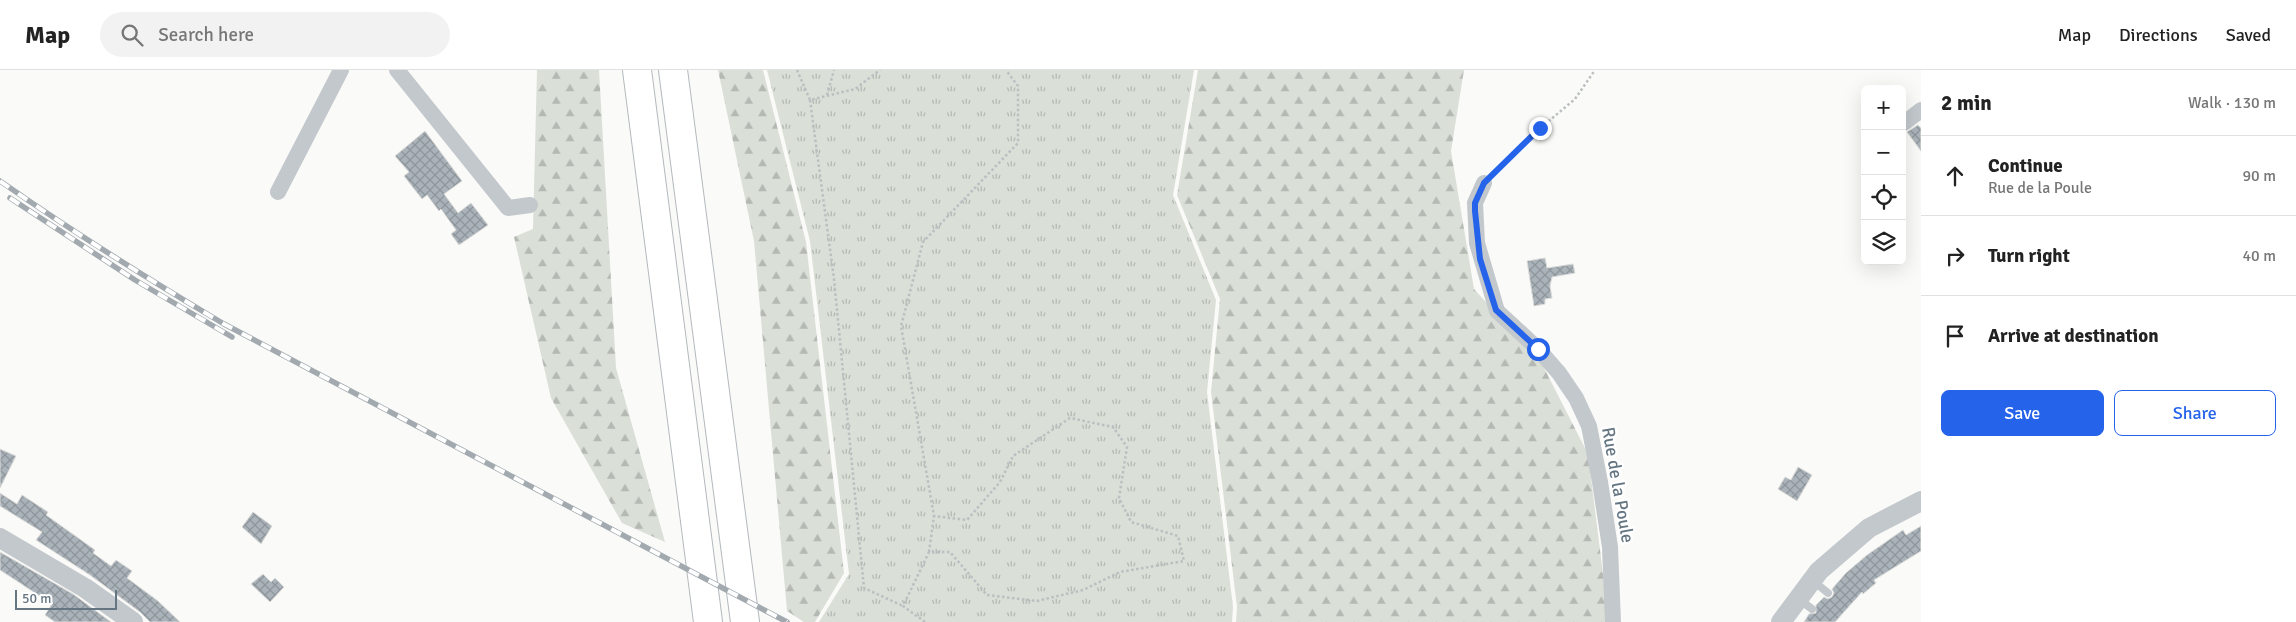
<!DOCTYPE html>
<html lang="en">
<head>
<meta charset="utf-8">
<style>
  :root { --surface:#fff; --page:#f2f2f2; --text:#222; --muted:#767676; --line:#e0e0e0; --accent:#2563eb }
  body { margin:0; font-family:Signika,sans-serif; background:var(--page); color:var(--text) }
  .controls { position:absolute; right:15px; top:15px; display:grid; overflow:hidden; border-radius:8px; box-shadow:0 5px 20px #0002 }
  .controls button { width:45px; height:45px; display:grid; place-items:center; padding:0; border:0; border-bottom:1px solid var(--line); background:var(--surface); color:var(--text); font:25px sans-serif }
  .scale { position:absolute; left:15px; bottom:12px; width:102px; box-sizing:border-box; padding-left:5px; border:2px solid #657683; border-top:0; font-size:14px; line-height:18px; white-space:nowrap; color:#657683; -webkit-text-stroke:4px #fff; paint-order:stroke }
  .stop { position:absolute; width:15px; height:15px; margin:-11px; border:4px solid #2563eb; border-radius:50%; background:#fff }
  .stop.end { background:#2563eb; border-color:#fff; box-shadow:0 1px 5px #0008 }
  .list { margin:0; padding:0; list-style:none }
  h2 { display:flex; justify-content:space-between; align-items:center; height:65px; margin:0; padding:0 20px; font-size:21px }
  h2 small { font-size:16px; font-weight:400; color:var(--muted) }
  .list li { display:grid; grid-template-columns:32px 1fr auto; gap:15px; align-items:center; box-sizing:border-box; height:80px; padding:0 20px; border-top:1px solid var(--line) }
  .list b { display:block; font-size:19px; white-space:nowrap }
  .list p { margin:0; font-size:16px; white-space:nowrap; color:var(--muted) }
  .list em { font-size:16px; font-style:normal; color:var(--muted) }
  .actions { display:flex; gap:10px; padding:15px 20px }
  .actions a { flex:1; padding:11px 0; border:1px solid var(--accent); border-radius:8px; text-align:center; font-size:18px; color:var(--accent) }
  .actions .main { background:var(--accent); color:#fff }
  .icon { flex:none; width:28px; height:28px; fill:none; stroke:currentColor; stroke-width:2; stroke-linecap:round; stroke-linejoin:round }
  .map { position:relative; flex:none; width:1921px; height:552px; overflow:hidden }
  header { display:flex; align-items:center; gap:30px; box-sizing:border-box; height:70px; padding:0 25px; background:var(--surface); border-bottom:1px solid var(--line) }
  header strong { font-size:24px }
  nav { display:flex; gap:28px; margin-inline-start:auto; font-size:18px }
  .search { width:350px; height:45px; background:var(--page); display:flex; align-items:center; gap:12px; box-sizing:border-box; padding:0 18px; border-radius:28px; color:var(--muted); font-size:19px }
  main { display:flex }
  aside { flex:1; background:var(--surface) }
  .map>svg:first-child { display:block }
  .grass { fill:url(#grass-tufts) }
  .forest { fill:url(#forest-firs) }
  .building { fill:url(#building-cross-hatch); stroke:#dcdcda }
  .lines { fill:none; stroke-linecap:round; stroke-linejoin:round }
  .motorway-casing { stroke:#b4b9bd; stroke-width:30 }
  .path { stroke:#bbbfc2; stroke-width:2.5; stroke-dasharray:2.5 2.5; stroke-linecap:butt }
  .service { stroke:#c3c8cc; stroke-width:8 }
  .minor { stroke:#c3c8cc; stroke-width:16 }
  .tertiary { stroke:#c3c8cc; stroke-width:20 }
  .motorway { stroke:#fff; stroke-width:28 }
  .rail-casing { stroke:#a2aab0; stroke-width:5.5 }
  .rail { stroke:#fff; stroke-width:4; stroke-dasharray:11; stroke-linecap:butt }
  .route { stroke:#2563eb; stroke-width:6 }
  .labels { text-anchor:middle; stroke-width:5; stroke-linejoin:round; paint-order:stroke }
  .street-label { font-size:18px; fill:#657683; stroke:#fff }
</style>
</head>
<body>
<header>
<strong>Map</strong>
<div class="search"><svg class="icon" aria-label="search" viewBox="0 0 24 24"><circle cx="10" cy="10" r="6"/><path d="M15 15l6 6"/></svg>Search here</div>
<nav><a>Map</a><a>Directions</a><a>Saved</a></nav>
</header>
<main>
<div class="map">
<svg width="1921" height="552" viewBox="0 0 1921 552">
  <defs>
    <pattern id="grass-tufts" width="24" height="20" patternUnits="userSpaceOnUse" patternTransform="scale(1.25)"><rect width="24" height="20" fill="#dadfd7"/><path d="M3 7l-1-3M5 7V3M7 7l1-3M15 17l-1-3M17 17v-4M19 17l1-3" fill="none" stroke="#b4b9b4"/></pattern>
    <pattern id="forest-firs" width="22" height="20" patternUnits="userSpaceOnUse" patternTransform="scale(1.25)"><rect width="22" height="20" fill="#dadfd7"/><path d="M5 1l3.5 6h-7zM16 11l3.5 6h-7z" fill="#b4b9b4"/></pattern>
    <pattern id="building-cross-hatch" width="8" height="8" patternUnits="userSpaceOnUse" patternTransform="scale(1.25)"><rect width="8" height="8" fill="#aab3b9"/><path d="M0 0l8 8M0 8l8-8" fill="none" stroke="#8e969c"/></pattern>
  </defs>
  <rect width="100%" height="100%" fill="#fafaf8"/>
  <path class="grass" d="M767,0H1194L1173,125L1216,230L1207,322L1233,537L1232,552H819L849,504L810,171Z"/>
  <g class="forest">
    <path d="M537,0H599L616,298L665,472L622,453L551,328L514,167L533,159Z"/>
    <path d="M718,0H763L806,172L844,503L815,552H804L787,541L754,171Z"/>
    <path d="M1198,0H1464L1451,81L1474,219L1542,294L1588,384L1609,552H1236L1237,537L1211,322L1220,229L1177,125Z"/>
  </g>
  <g class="building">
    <path d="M1918,55L1921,58V81L1907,62Z"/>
    <path d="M425,61L462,111L444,124L458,143L471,133L488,155L459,175L451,164L456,160L441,139L439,141L427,125L422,129L404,106L409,102L395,86Z"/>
    <path d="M1545,188L1547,198L1573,194L1575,203L1552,207L1550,216L1552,228L1545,229V234L1534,236L1527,191Z"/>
    <path d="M0,379L16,386L0,418Z"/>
    <path d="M1798,397L1812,405L1797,431L1778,419L1785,407L1791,410Z"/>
    <path d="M0,423L17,434L22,425L48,442L46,445L95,480L93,483L111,496L116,490L132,501L127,508L158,531L180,552H150L140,542L90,505L36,470L42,462L0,436Z"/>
    <path d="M253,442L272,456L261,474L242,457Z"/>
    <path d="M1921,456V481L1874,510L1876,513L1863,524L1862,522L1835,552H1804L1809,544L1816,543V535L1824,527L1828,529L1832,527L1834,523L1832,519L1846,503L1867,485L1903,460L1906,465Z"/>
    <path d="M0,482L73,524L111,552H55L45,545L52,534L0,500Z"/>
    <path d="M263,504L271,512L275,508L284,517L270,532L251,514Z"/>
  </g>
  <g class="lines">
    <g class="motorway-casing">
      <g id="motorway">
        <path d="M637,0L708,552"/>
        <path d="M673,0L745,552"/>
      </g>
    </g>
    <g class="path">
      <path d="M797,0L810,30L855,19L880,0"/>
      <path d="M827,25L834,0"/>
      <path d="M810,30L834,209L864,518L903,536"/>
      <path d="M1494,103L1531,66L1575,29L1595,0"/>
      <path d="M929,482L934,446"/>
      <path d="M925,552L903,536L929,482H950L987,525L1037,531L1083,520L1120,502L1184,491L1178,466L1131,452L1119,428L1127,377L1113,357L1070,348L1013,386L1000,412L967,450L934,446L901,256L923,172L1018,73V16L1006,0"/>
    </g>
    <g class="service">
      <path d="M1812,510L1828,523"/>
      <path d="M1800,530L1812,539"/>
    </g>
    <g class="minor">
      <path d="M397,0L508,138L530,135"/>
      <path d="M1904,53L1921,40"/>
      <path d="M1484,113L1475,133L1477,173L1497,241L1538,279L1559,303L1576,328L1589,356L1600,412L1610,477L1613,552"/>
      <path d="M278,122L341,0"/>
    </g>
    <g class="tertiary">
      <path d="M0,468L85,518L133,552"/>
      <path d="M1781,552L1819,501L1869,458L1921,431"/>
    </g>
    <use href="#motorway" class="motorway"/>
    <g class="rail-casing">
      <g id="rail">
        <path d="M0,111C73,162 148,209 224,254L787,552"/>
        <path d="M10,128L135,210L232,267"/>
      </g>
    </g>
    <use href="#rail" class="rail"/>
  </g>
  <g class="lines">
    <path class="route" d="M1538,279L1496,240L1480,189L1475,141V133L1484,113L1540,58"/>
  </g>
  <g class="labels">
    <g class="street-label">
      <text transform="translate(1618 415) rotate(80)" y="6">Rue de la Poule</text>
    </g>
  </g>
</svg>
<div class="controls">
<button>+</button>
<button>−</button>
<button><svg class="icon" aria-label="locate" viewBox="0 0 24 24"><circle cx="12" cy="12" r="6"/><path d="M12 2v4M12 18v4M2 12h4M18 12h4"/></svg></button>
<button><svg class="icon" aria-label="layers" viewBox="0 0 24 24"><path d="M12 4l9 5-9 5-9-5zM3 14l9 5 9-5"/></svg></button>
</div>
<div class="scale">50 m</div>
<div class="stop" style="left:1538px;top:279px"></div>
<div class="stop end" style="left:1540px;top:58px"></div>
</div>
<aside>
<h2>2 min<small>Walk · 130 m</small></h2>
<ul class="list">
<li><svg class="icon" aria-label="ahead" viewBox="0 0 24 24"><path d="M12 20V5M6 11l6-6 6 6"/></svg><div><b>Continue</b><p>Rue de la Poule</p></div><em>90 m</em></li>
<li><svg class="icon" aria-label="right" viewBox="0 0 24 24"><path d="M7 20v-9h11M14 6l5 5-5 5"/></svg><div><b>Turn right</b></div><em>40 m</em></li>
<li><svg class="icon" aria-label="arrive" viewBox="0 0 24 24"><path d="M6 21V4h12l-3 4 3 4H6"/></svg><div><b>Arrive at destination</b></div></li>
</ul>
<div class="actions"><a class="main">Save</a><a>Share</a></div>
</aside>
</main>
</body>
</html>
